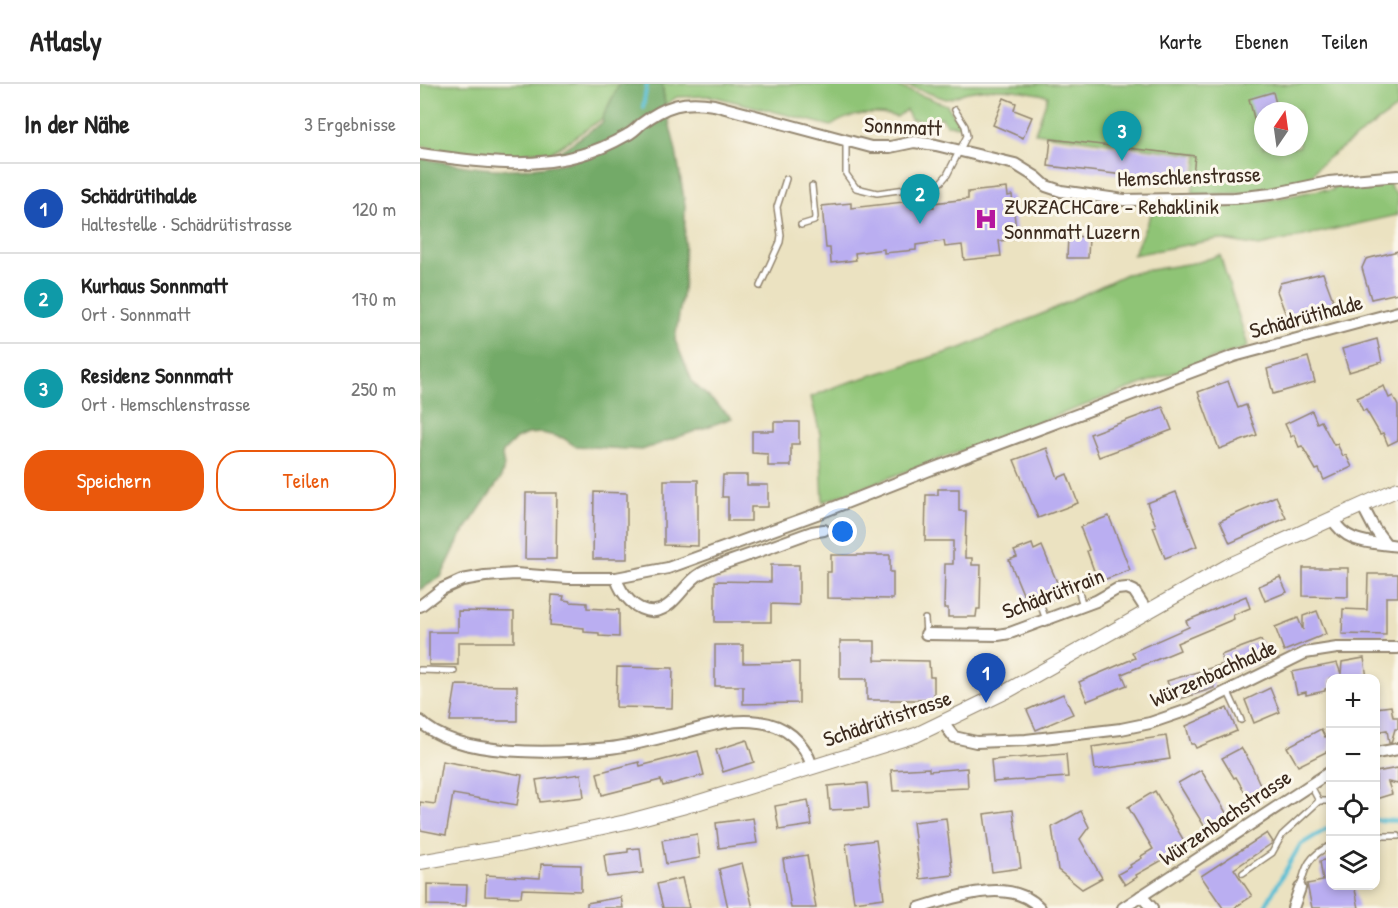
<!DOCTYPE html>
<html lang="de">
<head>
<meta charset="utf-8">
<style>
  :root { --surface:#fff; --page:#f2f2f2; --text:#222; --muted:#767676; --line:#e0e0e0; --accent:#ea580c }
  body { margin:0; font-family:"Patrick Hand",sans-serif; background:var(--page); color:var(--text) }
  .controls { position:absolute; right:18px; bottom:18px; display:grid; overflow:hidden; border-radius:12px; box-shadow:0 3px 9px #0003 }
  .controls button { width:54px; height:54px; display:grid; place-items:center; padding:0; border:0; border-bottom:2px solid var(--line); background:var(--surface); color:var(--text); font:30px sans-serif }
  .compass { position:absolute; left:834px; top:18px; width:54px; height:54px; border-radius:50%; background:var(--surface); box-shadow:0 3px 9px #0003; rotate:13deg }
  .you { position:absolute; left:423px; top:448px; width:21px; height:21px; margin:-15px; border:4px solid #fff; border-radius:50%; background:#1a73e8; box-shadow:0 0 0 9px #1a73e833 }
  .badge { display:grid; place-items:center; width:39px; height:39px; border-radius:50%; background:var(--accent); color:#fff; font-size:20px; font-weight:700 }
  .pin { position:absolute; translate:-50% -50px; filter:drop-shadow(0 2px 3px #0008) }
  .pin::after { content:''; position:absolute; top:32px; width:21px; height:18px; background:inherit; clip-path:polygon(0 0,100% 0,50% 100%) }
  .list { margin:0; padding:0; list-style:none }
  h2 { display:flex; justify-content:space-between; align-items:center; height:78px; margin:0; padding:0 24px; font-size:26px }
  h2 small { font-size:20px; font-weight:400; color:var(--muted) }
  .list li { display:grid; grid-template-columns:39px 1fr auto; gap:18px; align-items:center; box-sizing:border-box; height:90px; padding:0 24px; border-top:2px solid var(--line) }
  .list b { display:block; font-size:22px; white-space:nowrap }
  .list p { margin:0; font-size:20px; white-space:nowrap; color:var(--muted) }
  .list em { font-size:20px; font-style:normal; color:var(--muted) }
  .actions { display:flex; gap:12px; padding:18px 24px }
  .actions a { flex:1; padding:14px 0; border:2px solid var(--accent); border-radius:24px; text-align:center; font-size:21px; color:var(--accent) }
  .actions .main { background:var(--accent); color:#fff }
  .icon { flex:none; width:33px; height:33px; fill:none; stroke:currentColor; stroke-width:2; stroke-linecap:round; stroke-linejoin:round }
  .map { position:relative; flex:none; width:978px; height:824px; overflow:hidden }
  header { display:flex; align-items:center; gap:36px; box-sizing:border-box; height:84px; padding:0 30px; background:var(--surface); border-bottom:2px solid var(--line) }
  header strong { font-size:28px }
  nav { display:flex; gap:33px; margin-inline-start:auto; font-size:21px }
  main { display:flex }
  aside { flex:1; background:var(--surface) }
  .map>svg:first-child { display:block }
  .green { fill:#8fc476; stroke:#65774a; stroke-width:1.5; fill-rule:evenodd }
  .forest { fill:#73aa67; stroke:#576a42; stroke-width:1.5 }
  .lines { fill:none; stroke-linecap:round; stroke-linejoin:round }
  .stream { stroke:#56bed4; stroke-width:4 }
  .building { fill:#baaef1 }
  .service-casing { stroke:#938670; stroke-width:8 }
  .minor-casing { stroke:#938670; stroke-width:14 }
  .secondary-casing { stroke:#938670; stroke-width:16 }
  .service { stroke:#fff; stroke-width:5 }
  .minor { stroke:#fff; stroke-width:10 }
  .secondary { stroke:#fff; stroke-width:14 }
  .labels { text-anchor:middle; stroke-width:6; stroke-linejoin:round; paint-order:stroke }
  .street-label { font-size:22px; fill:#3b2a1e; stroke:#fbf7ec }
  .poi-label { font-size:22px; fill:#3b2a1e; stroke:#fbf7ec; text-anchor:start }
</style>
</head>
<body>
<header>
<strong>Atlasly</strong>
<nav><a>Karte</a><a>Ebenen</a><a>Teilen</a></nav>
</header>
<main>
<aside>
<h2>In der Nähe<small>3 Ergebnisse</small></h2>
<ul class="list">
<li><span class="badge" style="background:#1a4fb4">1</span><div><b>Schädrütihalde</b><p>Haltestelle · Schädrütistrasse</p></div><em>120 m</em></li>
<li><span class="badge" style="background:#0f9aa8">2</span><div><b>Kurhaus Sonnmatt</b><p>Ort · Sonnmatt</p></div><em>170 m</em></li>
<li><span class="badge" style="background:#0f9aa8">3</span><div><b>Residenz Sonnmatt</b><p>Ort · Hemschlenstrasse</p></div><em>250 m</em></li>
</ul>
<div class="actions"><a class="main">Speichern</a><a>Teilen</a></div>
</aside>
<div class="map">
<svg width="978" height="824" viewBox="0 0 978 824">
  <rect width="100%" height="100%" fill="#fbf7ec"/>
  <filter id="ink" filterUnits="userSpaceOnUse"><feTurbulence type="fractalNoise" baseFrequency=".0167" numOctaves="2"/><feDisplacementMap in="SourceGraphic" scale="12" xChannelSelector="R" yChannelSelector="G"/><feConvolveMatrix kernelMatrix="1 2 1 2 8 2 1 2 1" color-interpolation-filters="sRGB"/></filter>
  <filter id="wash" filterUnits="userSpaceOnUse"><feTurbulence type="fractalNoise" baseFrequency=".008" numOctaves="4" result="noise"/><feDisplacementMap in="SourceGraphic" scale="24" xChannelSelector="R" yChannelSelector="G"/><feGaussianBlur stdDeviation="1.35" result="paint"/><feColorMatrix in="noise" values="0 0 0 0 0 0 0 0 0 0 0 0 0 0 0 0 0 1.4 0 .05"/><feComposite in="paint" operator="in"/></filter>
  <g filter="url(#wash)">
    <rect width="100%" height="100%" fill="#ebe2c1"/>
    <g class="green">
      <path d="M0,0H199L182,35L132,68C93,81 39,70 0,62Z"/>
      <path d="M242,0H472L527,21L541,42L527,41L521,33L513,38L491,35L486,26L477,33C456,27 429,29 411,42L292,12L257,13L245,21Z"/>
      <path d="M482,0H978V23L908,74L897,84L889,97L829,109L772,111L778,71L615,49L628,12C601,6 576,2 548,8C540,9 535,15 526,15ZM843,27H879V63H843Z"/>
      <path d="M964,99H970V103L978,111V131L839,162L798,155L713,171L733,126L754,122L845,117L904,105L905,107L913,106V103Z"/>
      <path d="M800,171L828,262L826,264L782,278L403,418L400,350L391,313L417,302L541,264L631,226L706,190L779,178Z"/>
    </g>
    <g class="forest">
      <path d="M199,0H242L245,21L200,53L140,72L123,73L136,70L183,38L182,35Z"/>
      <path d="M247,29L256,67L265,121L264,200L255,256L273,299L312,334L222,366L155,362L143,354L122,349L107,350L96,355L83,368L82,372L84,382L81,394L41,452L21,493L0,506V74C24,78 49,84 73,85C113,87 156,79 193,63C215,54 226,36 247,29Z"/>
    </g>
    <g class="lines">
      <g class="stream">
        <path d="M223,23L227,0"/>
        <path d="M956,736L978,737"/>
        <path d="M844,824L880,761L910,743"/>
      </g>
    </g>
    <g id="blocks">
      <g class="building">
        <path d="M853,8L858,27H843V32L834,34L829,15Z"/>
        <path d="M584,14L596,19L594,26L612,33L603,54L573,41Z"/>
        <path d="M631,55L775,72L772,99L628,82Z"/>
        <path d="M587,104L588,112L592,111L597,155L579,157L581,172L544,176L542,161L525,163L524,157L496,161V166L464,169V165L435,169L436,176L411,179L410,164H406L402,122L431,119V124L492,117V125L514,123L513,119L548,115V108Z"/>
        <path d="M648,152L669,153L668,174H647Z"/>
        <path d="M978,167V209L951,215L942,184L946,175Z"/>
        <path d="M903,189L913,216L906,230L869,239L857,207L860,199Z"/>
        <path d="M957,255L962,278L929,288L922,265Z"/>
        <path d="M888,273L895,298L853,310L847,285Z"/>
        <path d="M808,297L818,324L826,321L837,351L799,365L778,308Z"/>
        <path d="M964,302L969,314L973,312L978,322V356L968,361L963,349L960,350L946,326L943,327L937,314Z"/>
        <path d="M743,323L752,346L679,373L670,350Z"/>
        <path d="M892,327L897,339L901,337L914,361L917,360L923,372L926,371L932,383L904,396L899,385L896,386L882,362L879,363L874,351L871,353L865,340Z"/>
        <path d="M354,338H379V360H371V382H348V370L332,369V347H354Z"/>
        <path d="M627,364L638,394L647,390L658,419L618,434L594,376Z"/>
        <path d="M303,391H327V401H348V423H331V437H308V413H302Z"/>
        <path d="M244,396H278V462L244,461Z"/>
        <path d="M518,405H539V427H546L545,474H552V481H561L560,525H557L556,533H528V524H524L525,480H533V457H505L506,411H518Z"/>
        <path d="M174,408L207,409V475H173Z"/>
        <path d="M756,408L777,462L745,474L733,443L736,442L727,419Z"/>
        <path d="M106,409H137L136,475H105Z"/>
        <path d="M856,412L866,434L810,459L800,437Z"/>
        <path d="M689,432L710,486L678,498L667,467L669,466L660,443Z"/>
        <path d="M612,460L614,466L622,462L639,503L636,505L639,512L624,518H619L613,523L609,515L606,517L589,476L597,473L594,467Z"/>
        <path d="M411,471H470V488H473V515L407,514V488H411Z"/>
        <path d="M351,481H379V521L351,520V538H295V497L351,498Z"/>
        <path d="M883,484H928V513L883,512Z"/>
        <path d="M948,490H978V513H966V551L922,550L923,525L947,526Z"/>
        <path d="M860,493L867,508L845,517L839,502Z"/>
        <path d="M132,511L144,512L143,516L150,517V518L167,519V524L199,526V553L179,552V549L164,548V544L130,541Z"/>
        <path d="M826,512L830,524L813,531L814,535L757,559L760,566L702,590L707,601L667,617L659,598L715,574L712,568L769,543L766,537Z"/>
        <path d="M38,527L94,528V558H38V581H9V548H38Z"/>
        <path d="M897,527L906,550L864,567L855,543L878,534L883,546V532Z"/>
        <path d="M841,556L848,576L792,595L794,604L754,617L747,597L804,580L801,571Z"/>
        <path d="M420,557H455V576L509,577L510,593H514V616H447V595H420Z"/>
        <path d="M295,561H323V579L379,578V619L323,620V602H295Z"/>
        <path d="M944,574L947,594H910V604L905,605V607L886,611V608L877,610L872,588L917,579L921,590L922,578Z"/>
        <path d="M197,583L253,584L252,624L196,623Z"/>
        <path d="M36,601L97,602V637H30Z"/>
        <path d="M850,604L860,628L834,639L825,616Z"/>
        <path d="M643,610L653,630L616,646L607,626Z"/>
        <path d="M971,622L973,633H978V645H975L971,659H969L967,646L956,648V624Z"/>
        <path d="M807,624L817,647L776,664L774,660H771L766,642Z"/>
        <path d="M901,645L905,653L910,651V666L878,682L867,663Z"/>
        <path d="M746,652L750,675L675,686L672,663Z"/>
        <path d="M327,656L334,678L303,688L296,666Z"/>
        <path d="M821,664L829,676L843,707L829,716L816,693L814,694L802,674Z"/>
        <path d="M278,667L284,691L243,702L241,696L182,711L177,689L219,678L220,682Z"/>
        <path d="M646,670L648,693L573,698L571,676Z"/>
        <path d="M22,677L102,691L97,721L33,710L26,751L0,746V718L15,720Z"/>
        <path d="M509,684V687L547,684L548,704L473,707L471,686Z"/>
        <path d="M978,684V700L968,698L972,710L956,715V688Z"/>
        <path d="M781,686L808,732L786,745L758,699Z"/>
        <path d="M161,690L164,713L120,718L116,696Z"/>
        <path d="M447,699L449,724L410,726L408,702Z"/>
        <path d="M735,707L767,762L716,791L717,793L705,801L698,790L711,783L710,781L722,774L721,772L733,765L708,723Z"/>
        <path d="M388,716L392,741L359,746L355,722Z"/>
        <path d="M593,726L601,784L572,788L564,730Z"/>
        <path d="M661,727L669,743L660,755L682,794L662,805L638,786L632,743Z"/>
        <path d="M333,734L337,759L299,764L296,739Z"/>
        <path d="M526,734L533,791L500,795L493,738Z"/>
        <path d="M847,749L853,758L851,760L814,785L832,812L814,824H803L781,792Z"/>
        <path d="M277,750L280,774L246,780L242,756Z"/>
        <path d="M456,756L464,814L434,818L426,760Z"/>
        <path d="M220,764L223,789L187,793L184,771L208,768V765Z"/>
        <path d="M387,771L396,824H371L363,775Z"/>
        <path d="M910,775V801H934L939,824H892L887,800L903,797L900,777Z"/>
        <path d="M322,779L333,824H308L299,785Z"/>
        <path d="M121,780L161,781V807L102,805L101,813L65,812L66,791L120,794Z"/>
        <path d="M262,794L269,824H243L237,800Z"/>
        <path d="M7,800L47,801L46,822L7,821Z"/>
        <path d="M201,813L203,824H167V819Z"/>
      </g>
    </g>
  </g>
  <g filter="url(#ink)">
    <use href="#blocks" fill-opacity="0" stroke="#938670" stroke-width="1.5"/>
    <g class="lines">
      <g class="service-casing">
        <g id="service">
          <path d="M426,57V90L436,104L457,109L515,101L521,98L527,91L547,52L545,42L535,26"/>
          <path d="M381,141L394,137L395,133L392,102"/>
          <path d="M340,202L360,158L361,151L357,123L366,95"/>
          <path d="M657,502L663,522"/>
          <path d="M621,522L626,536"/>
          <path d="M505,535L506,550"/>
          <path d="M0,586L34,587"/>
          <path d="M808,608L821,636"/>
          <path d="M890,700L899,717H910"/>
          <path d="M956,752H978"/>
          <path d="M823,789L852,769L862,751L899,717"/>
          <path d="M880,804C885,783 889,771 910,762"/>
        </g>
      </g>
      <g class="minor-casing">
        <g id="minor">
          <path d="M0,70C53,77 108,86 160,71C176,67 193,59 207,51C212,49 217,44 221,40C246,21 264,16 294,21L451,63H470L494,58L516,61L595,80L616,93L626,102L641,107L704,116L815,114L851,110L909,98L978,92"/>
          <path d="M942,421L954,444L966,460"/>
          <path d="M912,434C926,461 953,458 978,462"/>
          <path d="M196,494C201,510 216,529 235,527C255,524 264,499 280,490C293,482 309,478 323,473C346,465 369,456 392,448L404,446"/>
          <path d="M0,522L22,505L42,496L65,492L95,490L148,494H196L248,484L405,427L512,385L814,272L978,228"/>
          <path d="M506,550L578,551L590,549L676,517L697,505L707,504L714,507L727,527"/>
          <path d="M0,637C37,675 140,669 190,664C210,662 230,656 249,652C279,646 307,633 339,638C365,641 384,657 392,682"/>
          <path d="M523,639L534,653L556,658L606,656L701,645L730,639L771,625L885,569L917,564H978"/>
          <path d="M956,669L978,665"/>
          <path d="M721,812L732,824"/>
          <path d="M499,824C534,813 591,792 620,824"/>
          <path d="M703,824L910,688"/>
          <path d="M873,824L880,804"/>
        </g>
      </g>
      <g class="secondary-casing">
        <path id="secondary" d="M0,778L104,760L206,738L273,720L496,651L589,606L808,482L978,405"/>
      </g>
      <use href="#service" class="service"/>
      <use href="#minor" class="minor"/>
      <use href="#secondary" class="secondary"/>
    </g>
  </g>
  <defs>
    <g id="hospital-bare" transform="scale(1.8)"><path d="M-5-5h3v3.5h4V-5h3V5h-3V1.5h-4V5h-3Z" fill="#b5179e" stroke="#fbf7ec" stroke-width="2.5" paint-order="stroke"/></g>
  </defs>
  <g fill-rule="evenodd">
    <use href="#hospital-bare" x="566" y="135"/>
  </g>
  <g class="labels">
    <g class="street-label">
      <text transform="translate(483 42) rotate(3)" y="8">Sonnmatt</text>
      <text transform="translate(769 92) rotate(-2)" y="8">Hemschlenstrasse</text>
      <text transform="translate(886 232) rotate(-15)" y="8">Schädrütihalde</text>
      <text transform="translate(633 509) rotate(-21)" y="8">Schädrütirain</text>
      <text transform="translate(793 589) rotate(-24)" y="8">Würzenbachhalde</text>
      <text transform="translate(467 634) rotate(-19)" y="8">Schädrütistrasse</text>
      <text transform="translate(805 733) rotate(-34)" y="8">Würzenbachstrasse</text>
    </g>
    <g class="poi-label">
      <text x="584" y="130">ZURZACHCare - Rehaklinik<tspan x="584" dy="25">Sonnmatt Luzern</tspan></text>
    </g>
  </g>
</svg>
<div class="controls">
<button>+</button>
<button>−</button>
<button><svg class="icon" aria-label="locate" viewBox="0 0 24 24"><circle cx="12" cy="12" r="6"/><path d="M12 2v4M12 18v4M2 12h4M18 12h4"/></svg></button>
<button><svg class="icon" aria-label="layers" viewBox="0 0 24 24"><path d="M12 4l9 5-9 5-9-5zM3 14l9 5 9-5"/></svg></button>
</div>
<svg class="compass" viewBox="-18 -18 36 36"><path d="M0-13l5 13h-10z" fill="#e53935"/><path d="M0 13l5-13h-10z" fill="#767676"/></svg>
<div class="you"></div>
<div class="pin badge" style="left:566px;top:619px;background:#1a4fb4">1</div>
<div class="pin badge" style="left:500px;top:140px;background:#0f9aa8">2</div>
<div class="pin badge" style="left:702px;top:77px;background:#0f9aa8">3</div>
</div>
</main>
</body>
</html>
